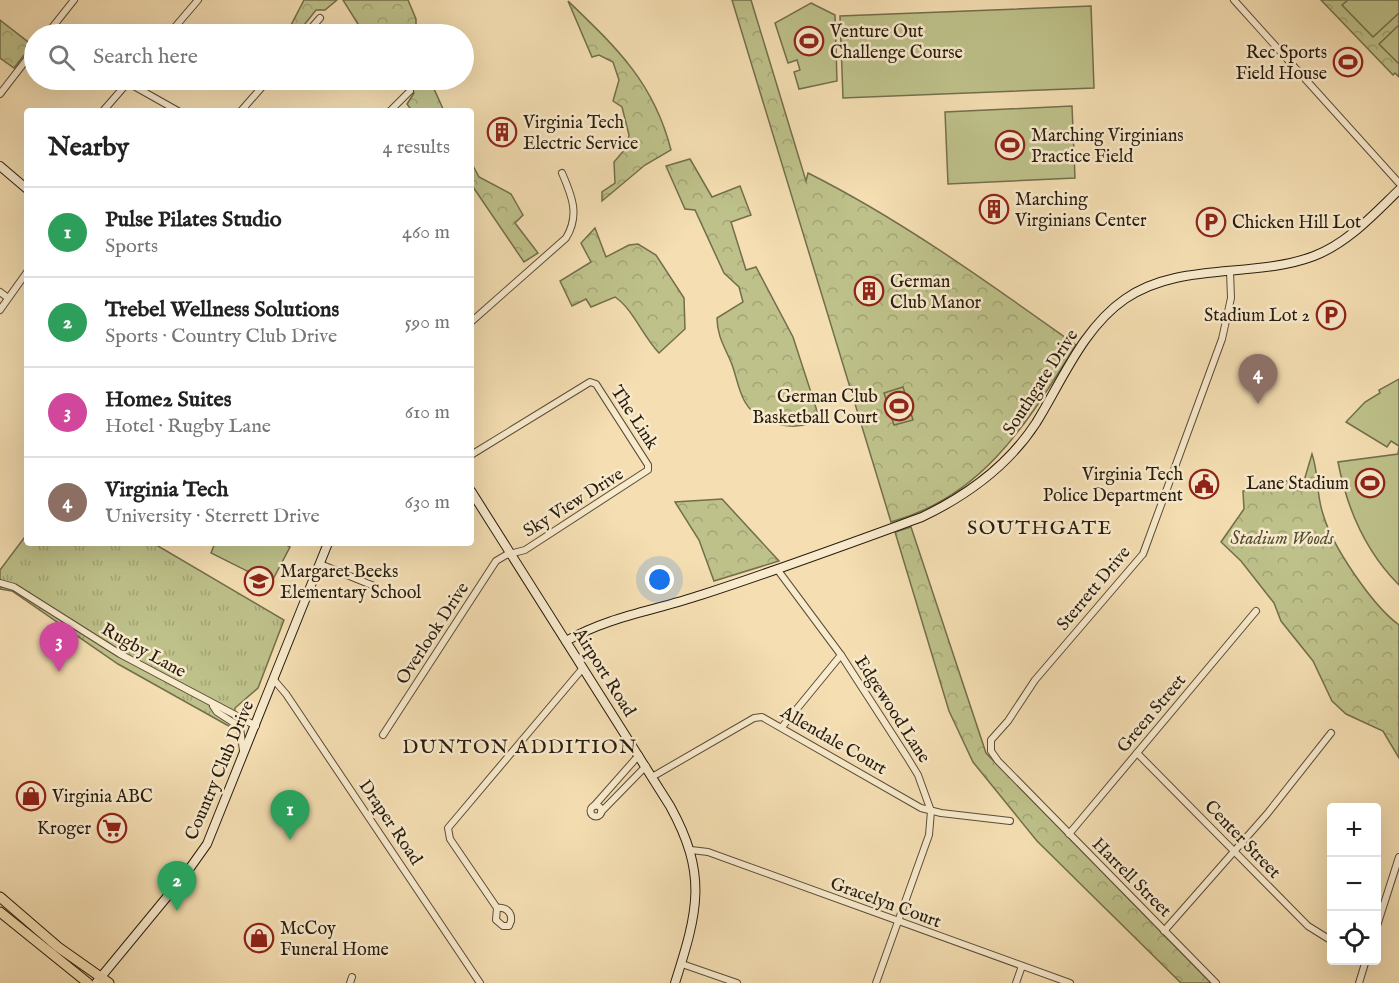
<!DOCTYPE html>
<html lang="en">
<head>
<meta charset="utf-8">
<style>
  :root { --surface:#fff; --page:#f2f2f2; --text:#222; --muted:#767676; --line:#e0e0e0; --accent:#8f2418 }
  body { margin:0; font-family:"IM FELL English",serif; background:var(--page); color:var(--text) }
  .controls { position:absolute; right:18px; bottom:18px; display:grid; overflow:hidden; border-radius:6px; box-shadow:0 6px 24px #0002 }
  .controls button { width:54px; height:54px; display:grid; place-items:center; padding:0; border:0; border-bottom:2px solid var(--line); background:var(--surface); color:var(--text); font:30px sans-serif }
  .you { position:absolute; left:660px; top:580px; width:21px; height:21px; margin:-15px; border:4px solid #fff; border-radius:50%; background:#1a73e8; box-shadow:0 0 0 9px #1a73e833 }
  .badge { display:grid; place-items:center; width:39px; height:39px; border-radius:50%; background:var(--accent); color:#fff; font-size:20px; font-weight:700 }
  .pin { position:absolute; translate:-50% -50px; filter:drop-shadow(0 2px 3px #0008) }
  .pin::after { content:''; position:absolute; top:32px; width:21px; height:18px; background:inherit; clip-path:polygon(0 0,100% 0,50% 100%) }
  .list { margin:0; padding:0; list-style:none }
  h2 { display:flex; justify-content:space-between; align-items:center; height:78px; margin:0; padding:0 24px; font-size:26px }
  h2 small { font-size:20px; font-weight:400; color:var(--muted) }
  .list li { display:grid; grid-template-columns:39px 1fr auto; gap:18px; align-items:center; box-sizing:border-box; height:90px; padding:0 24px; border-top:2px solid var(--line) }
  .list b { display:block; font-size:22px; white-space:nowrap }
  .list p { margin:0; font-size:20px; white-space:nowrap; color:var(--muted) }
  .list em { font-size:20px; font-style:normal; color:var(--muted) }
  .icon { flex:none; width:33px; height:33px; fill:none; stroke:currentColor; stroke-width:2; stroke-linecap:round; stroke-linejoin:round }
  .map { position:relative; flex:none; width:1399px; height:983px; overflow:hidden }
  .search { position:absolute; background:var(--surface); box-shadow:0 6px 24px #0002; left:24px; top:24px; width:450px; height:66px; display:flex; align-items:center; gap:15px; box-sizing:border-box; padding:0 21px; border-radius:33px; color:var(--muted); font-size:22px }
  .panel { position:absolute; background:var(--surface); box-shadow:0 6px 24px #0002; left:24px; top:108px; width:450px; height:438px; border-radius:6px }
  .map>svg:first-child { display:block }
  .grass { fill:url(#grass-tufts); stroke:#736e4c; stroke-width:1.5 }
  .forest { fill:url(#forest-crowns); stroke:#736e4c; stroke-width:1.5 }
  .pitch { fill:#bec18a; stroke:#736e4c; stroke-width:1.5 }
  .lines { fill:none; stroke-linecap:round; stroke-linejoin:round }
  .street-casing { stroke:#5b4c36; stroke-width:8 }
  .secondary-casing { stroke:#281c0d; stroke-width:10 }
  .primary-casing { stroke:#281c0d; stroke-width:11 }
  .street { stroke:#f8eacd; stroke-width:6 }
  .secondary { stroke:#f8eacd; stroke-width:8 }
  .primary { stroke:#f4deb2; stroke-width:9 }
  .labels { text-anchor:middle; stroke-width:5; stroke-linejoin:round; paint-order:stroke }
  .poi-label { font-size:18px; fill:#281c0d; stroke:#f8eacd; text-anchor:start }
  .street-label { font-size:18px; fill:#281c0d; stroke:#f8eacd }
  .park-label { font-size:18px; font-style:italic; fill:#554e32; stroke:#f8eacd }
  .neighbourhood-label { font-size:20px; letter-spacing:1.5px; fill:#281c0d; stroke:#f8eacd }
</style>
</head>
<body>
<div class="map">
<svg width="1399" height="983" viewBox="0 0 1399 983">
  <defs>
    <pattern id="grass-tufts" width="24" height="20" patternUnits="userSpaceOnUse" patternTransform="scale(1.5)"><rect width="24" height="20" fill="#bec18a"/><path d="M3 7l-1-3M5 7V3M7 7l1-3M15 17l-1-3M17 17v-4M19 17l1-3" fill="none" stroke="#a3a576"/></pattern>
    <pattern id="forest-crowns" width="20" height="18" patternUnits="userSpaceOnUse" patternTransform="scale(1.5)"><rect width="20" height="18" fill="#bec18a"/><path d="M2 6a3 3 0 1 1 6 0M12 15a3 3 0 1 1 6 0" fill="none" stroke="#a3a576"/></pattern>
  </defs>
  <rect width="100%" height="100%" fill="#f4deb2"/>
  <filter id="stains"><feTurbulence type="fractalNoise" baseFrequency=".00333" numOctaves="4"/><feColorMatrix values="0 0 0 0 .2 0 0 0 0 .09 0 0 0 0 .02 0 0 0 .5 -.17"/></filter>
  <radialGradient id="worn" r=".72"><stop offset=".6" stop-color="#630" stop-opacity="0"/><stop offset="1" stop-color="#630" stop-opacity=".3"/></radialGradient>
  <path class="grass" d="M27,534V543H153L284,620L258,688L235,708L234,729L118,664L12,591L0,589V570Z"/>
  <g class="forest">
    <path d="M304,0H337L325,10H316L297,34L289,29Z"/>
    <path d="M343,0H408L416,19V34H358L355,30L358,24Z"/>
    <path d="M732,0H751L806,181L808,173C902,220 990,284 1076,345C1028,421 985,496 891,522Z"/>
    <path d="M1321,0H1399V77L1395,73L1393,75Z"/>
    <path d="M568,1C617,48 654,83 671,150L645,165L602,201V192L615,183L614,162L626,148L629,135L622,107L613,101L619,80L613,62L599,55L592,57Z"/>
    <path d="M0,20L32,45L14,68L0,58Z"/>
    <path d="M403,80H430L444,111H412L407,104L414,93Z"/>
    <path d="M690,159L712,197L740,186L751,215L731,222L746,270L756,267L793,337L818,414L811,423C789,431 757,423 745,402C738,390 736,374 731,362C724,346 717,335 717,318L743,302L739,287L724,273L695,210L685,209L666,166Z"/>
    <path d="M471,162L479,177L511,194L523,215L515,223L538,253L524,262L471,184Z"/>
    <path d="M595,228L606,257L629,245L638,244L656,255L684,298L685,329L659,353C642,335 633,309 615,297L591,307L586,299L572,306L560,281L591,262L581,243Z"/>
    <path d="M1312,454C1319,474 1316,494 1323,514C1332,546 1372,605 1399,625V758L1383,731L1346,714L1332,701L1313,661L1281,621L1274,603L1241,561L1221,542L1244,509L1243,491L1279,481H1304Z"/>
    <path d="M722,499L779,561L714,581L699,540L675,502Z"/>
    <path d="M911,527L986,753L1211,983H1181L1037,841L973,762L949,711L895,532Z"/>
  </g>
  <g class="pitch">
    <path d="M1348,0H1399V13L1373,37L1342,5Z"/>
    <path d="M811,3L835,15L837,81L799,89L794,72L800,70L797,60L788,63L775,23Z"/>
    <path d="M1091,6L1094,88L843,98L840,16Z"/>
    <path d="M1399,25V64L1379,44Z"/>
    <path d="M1072,106L1075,178L948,184L945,112Z"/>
    <path d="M1399,379V585C1365,551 1347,509 1338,462L1398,454L1399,446L1391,441L1387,447L1346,422L1365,402L1380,393L1379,390Z"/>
    <path d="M903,387L913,420L894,425L884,393Z"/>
    <path d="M215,543H283L290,547L271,583L211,553Z"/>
  </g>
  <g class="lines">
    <g class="street-casing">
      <g id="street">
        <path d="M1234,0L1399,183"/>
        <path d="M47,34L74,0"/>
        <path d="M169,34L198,0"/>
        <path d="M306,34L320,18"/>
        <path d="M123,80L178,111"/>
        <path d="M0,94L34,50"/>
        <path d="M103,111L130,80"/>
        <path d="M241,111L268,80"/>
        <path d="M390,111L410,91"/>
        <path d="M0,292L8,298"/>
        <path d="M0,310L27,272"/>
        <path d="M471,322L566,238C580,215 572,196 562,173"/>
        <path d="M320,564L374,586"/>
        <path d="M777,569L841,655L907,757L918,775L931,811L929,835L876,983"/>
        <path d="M0,583L14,587L120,654L256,726"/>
        <path d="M274,680L286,694L480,983"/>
        <path d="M213,706L217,712L240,727L243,751"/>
        <path d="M782,727L841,655"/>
        <path d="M383,735L496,561L506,555L525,550L648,470V465L596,384L590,382L471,455"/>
        <path d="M1137,753L1308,926L1332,941"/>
        <path d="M652,777L754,718L762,717L921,808L941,813L1010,821"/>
        <circle cx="596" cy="811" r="5.5"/>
        <path d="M594,806L639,755"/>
        <path d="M601,812L646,766"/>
        <path d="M1069,834L1256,611"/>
        <path d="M691,850L708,852L1070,983"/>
        <path d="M497,908C506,907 512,912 511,921L509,926H503L496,920L497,908L450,839L448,828L583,668"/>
        <path d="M1376,929L1399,857"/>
        <path d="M1164,931L1267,814L1331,733"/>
        <path d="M682,964L737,983"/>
        <path d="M350,983L352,977"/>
        <path d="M1016,983L1022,966"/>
        <path d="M1216,983L998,761L991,751V740L1008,721L1035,680L1143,554L1222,339L1231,298L1230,271"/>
        <path d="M1359,983L1366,960"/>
      </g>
    </g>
    <g class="secondary-casing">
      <g id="secondary">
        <path d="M0,166L27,189"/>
        <path d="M471,491L670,806C708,875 698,911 675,983"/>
        <path d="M566,641C610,616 653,611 701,595C775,571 848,544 922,517C968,495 1008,466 1036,423C1062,381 1083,328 1125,299C1180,261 1253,279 1314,256C1348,243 1374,214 1399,190"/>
        <path d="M96,983L185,875L207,844L328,543"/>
      </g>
    </g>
    <g class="primary-casing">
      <g id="primary">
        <path d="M0,897L58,947L109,983"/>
        <path d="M0,912L88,983"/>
      </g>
    </g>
    <use href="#street" class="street"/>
    <use href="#secondary" class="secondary"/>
    <use href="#primary" class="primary"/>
  </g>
  <defs>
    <g id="stadium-ring" transform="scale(1.5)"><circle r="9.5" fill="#f8eacd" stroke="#8f2418" stroke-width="1.5"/><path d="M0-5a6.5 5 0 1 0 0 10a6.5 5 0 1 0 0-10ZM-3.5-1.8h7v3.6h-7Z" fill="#8f2418"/></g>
    <g id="building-ring" transform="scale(1.5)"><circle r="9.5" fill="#f8eacd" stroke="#8f2418" stroke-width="1.5"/><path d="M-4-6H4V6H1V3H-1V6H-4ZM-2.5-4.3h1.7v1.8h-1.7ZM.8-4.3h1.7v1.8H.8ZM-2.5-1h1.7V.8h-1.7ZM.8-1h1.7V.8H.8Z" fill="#8f2418"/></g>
    <g id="parking-ring" transform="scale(1.5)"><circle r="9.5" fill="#f8eacd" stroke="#8f2418" stroke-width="1.5"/><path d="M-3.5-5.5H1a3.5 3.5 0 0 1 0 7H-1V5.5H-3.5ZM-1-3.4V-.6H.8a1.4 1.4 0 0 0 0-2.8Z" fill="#8f2418"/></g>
    <g id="civic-ring" transform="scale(1.5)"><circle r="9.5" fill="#f8eacd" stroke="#8f2418" stroke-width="1.5"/><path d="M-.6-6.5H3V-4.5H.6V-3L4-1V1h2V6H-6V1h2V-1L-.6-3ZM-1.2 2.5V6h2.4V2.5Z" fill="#8f2418"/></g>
    <g id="school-ring" transform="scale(1.5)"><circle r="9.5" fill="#f8eacd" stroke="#8f2418" stroke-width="1.5"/><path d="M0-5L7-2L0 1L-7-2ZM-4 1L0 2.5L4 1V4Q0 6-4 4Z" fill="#8f2418"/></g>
    <g id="shop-ring" transform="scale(1.5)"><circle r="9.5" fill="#f8eacd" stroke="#8f2418" stroke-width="1.5"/><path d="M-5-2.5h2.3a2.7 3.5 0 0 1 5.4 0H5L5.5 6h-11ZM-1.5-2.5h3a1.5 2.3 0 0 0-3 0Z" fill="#8f2418"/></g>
    <g id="supermarket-ring" transform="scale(1.5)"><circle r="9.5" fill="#f8eacd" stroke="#8f2418" stroke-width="1.5"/><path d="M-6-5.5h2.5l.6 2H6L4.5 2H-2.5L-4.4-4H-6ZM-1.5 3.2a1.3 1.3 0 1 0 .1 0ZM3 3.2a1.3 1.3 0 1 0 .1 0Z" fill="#8f2418"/></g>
  </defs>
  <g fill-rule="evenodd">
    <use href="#stadium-ring" x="809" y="41"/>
    <use href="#stadium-ring" x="1348" y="62"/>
    <use href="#building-ring" x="502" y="132"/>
    <use href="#stadium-ring" x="1010" y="145"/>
    <use href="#building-ring" x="994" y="209"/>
    <use href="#parking-ring" x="1211" y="222"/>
    <use href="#building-ring" x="869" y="291"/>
    <use href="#parking-ring" x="1331" y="315"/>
    <use href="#stadium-ring" x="899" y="406"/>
    <use href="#stadium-ring" x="1370" y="483"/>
    <use href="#civic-ring" x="1204" y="484"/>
    <use href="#school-ring" x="259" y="581"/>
    <use href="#shop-ring" x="31" y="796"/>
    <use href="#supermarket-ring" x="112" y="828"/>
    <use href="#shop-ring" x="259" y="938"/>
  </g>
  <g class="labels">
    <g class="poi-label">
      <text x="830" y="37">Venture Out<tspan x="830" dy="21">Challenge Course</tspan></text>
      <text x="1327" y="58" text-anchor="end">Rec Sports<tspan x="1327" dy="21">Field House</tspan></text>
      <text x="523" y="128">Virginia Tech<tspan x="523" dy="21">Electric Service</tspan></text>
      <text x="1031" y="141">Marching Virginians<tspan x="1031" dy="21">Practice Field</tspan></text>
      <text x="1015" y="205">Marching<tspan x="1015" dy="21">Virginians Center</tspan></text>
      <text x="1232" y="228">Chicken Hill Lot</text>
      <text x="890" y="287">German<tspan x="890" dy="21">Club Manor</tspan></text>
      <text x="1310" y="321" text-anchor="end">Stadium Lot 2</text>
      <text x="878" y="402" text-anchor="end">German Club<tspan x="878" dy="21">Basketball Court</tspan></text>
      <text x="1183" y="480" text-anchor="end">Virginia Tech<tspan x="1183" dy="21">Police Department</tspan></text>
      <text x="1349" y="489" text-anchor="end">Lane Stadium</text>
      <text x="280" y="577">Margaret Beeks<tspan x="280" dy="21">Elementary School</tspan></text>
      <text x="52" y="802">Virginia ABC</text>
      <text x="91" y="834" text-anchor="end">Kroger</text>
      <text x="280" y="934">McCoy<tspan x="280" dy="21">Funeral Home</tspan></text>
    </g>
    <g class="street-label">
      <text transform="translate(1040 382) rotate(-57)" y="6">Southgate Drive</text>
      <text transform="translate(635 417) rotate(57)" y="6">The Link</text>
      <text transform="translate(573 502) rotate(-32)" y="6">Sky View Drive</text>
      <text transform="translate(1093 588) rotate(-50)" y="6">Sterrett Drive</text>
      <text transform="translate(432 633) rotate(-57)" y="6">Overlook Drive</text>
      <text transform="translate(144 650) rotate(29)" y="6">Rugby Lane</text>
      <text transform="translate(605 672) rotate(58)" y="6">Airport Road</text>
      <text transform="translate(893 709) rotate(57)" y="6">Edgewood Lane</text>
      <text transform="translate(1151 713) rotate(-50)" y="6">Green Street</text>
      <text transform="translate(834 740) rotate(30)" y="6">Allendale Court</text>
      <text transform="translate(219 770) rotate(-67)" y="6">Country Club Drive</text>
      <text transform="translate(391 822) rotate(56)" y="6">Draper Road</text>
      <text transform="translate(1243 839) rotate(46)" y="6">Center Street</text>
      <text transform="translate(1132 877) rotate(45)" y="6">Harrell Street</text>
      <text transform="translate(886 902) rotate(20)" y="6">Gracelyn Court</text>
    </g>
    <g class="park-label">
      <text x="1282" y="544">Stadium Woods</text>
    </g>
    <g class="neighbourhood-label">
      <text x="1040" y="534">SOUTHGATE</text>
      <text x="520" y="753">DUNTON ADDITION</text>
    </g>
  </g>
  <rect width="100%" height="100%" filter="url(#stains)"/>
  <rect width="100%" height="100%" fill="url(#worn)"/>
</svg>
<div class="controls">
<button>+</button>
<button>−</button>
<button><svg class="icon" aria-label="locate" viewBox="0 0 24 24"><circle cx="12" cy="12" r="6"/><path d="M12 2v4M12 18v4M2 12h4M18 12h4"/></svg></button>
</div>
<div class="you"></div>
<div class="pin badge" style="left:290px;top:840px;background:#2e9e5b">1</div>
<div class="pin badge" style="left:177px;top:911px;background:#2e9e5b">2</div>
<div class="pin badge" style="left:59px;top:672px;background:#d1479c">3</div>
<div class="pin badge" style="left:1258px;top:404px;background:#8d6e63">4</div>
<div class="search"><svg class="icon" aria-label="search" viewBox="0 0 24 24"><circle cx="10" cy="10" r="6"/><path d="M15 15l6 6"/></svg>Search here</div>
<section class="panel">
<h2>Nearby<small>4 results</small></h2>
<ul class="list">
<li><span class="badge" style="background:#2e9e5b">1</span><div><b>Pulse Pilates Studio</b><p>Sports</p></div><em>460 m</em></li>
<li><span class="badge" style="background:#2e9e5b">2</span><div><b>Trebel Wellness Solutions</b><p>Sports · Country Club Drive</p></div><em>590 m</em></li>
<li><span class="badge" style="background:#d1479c">3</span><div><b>Home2 Suites</b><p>Hotel · Rugby Lane</p></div><em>610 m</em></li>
<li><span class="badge" style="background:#8d6e63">4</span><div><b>Virginia Tech</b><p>University · Sterrett Drive</p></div><em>630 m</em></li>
</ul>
</section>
</div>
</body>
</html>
